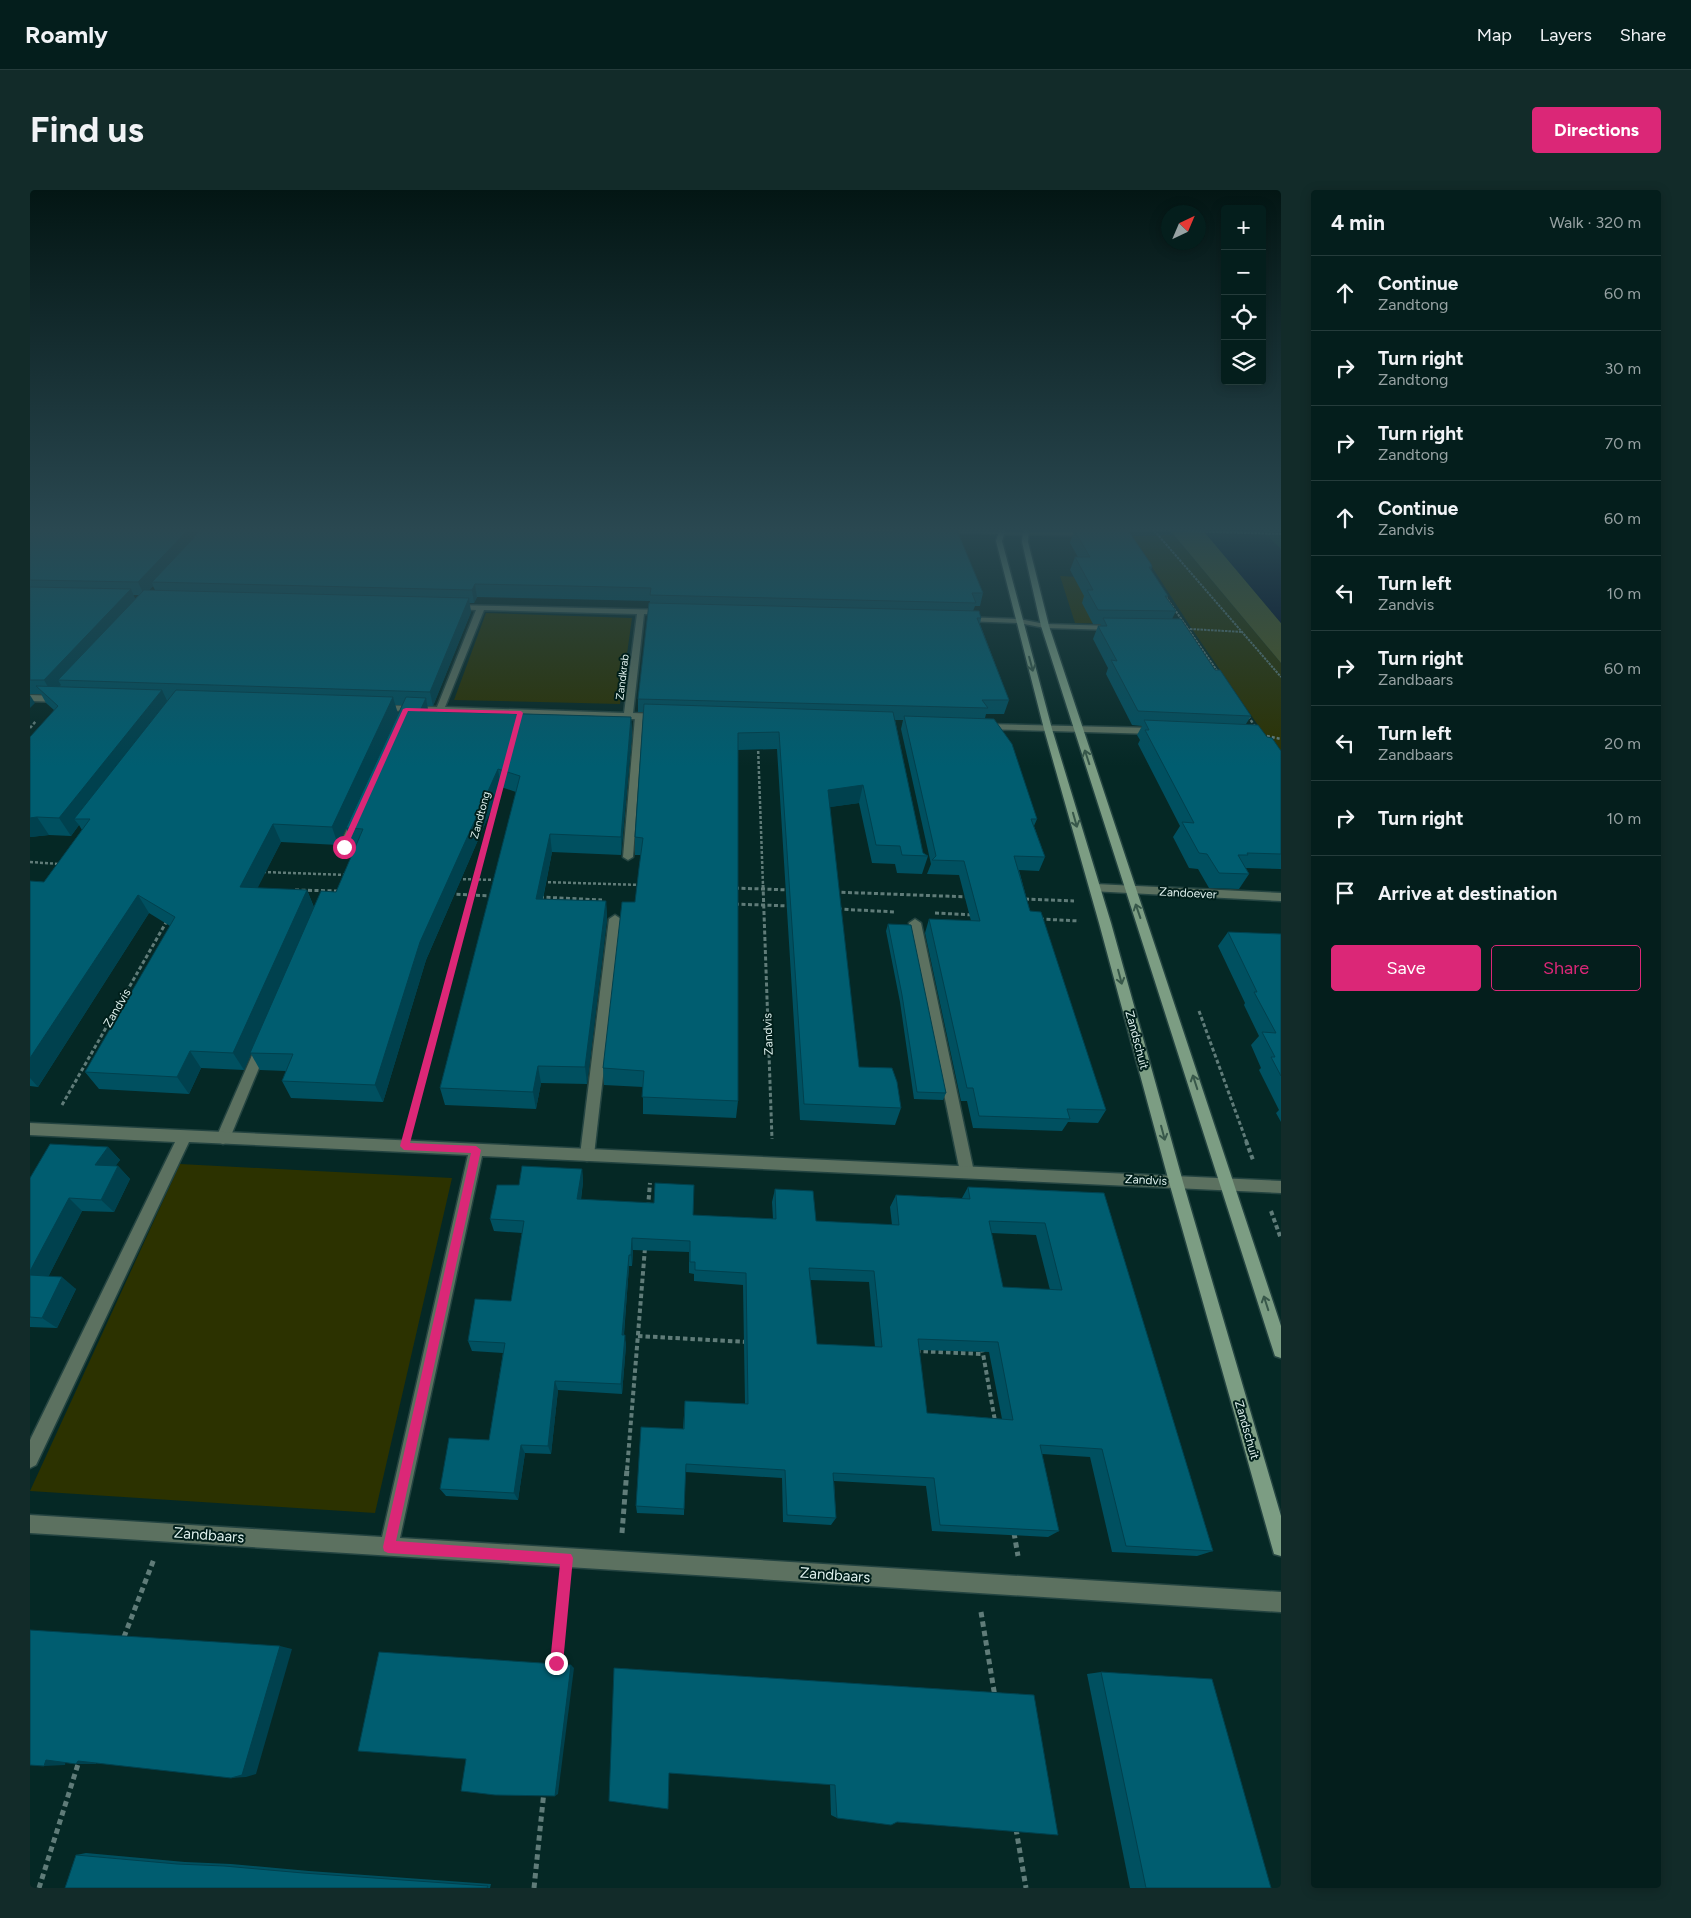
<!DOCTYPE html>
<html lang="en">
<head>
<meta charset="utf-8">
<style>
  :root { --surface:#041e1c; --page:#122b29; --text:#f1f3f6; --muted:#97a2a3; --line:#253c3b; --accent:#db2777 }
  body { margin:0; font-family:Figtree,sans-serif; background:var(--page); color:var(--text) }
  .controls { position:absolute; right:15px; top:15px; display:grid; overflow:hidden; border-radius:5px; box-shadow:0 2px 12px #0003 }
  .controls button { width:45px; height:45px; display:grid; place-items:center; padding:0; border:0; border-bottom:1px solid var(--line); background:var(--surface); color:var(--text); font:25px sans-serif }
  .compass { position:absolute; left:1131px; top:15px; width:45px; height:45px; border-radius:50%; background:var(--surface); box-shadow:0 2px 12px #0003; rotate:44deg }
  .stop { position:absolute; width:15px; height:15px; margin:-11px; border:4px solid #db2777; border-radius:50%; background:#fff }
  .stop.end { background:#db2777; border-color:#fff; box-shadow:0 1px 5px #0008 }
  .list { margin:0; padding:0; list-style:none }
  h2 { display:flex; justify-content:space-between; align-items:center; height:65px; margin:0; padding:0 20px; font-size:21px }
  h2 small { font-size:16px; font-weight:400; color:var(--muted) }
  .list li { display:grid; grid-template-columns:32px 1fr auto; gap:15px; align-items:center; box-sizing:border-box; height:75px; padding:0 20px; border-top:1px solid var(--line) }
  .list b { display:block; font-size:19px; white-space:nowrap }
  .list p { margin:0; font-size:16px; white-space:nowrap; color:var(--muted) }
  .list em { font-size:16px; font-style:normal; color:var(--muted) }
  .actions { display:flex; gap:10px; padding:15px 20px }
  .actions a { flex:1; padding:11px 0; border:1px solid var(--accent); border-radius:5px; text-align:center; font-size:18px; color:var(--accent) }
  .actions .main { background:var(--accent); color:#fff }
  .icon { flex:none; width:28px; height:28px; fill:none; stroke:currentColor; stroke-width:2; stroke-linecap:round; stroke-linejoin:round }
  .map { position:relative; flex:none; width:1251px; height:1698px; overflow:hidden; border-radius:5px }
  header { display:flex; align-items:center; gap:30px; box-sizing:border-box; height:70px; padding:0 25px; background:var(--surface); border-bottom:1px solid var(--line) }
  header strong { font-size:24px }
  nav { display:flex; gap:28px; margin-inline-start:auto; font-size:18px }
  .intro { display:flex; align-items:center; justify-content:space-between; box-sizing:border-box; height:120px; padding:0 30px }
  h1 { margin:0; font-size:35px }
  .button { padding:12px 22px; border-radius:5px; background:var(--accent); color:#fff; font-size:18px; font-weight:700 }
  main { display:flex; gap:30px; padding:0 30px }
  aside { flex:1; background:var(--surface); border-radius:5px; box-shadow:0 2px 12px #0003 }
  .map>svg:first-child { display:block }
  .green { fill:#2c3200 }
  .forest { fill:#505820 }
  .water { fill:#000924 }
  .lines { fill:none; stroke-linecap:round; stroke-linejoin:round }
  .lane-casing { stroke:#244441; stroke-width:3 }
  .street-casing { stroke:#244441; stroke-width:3 }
  .secondary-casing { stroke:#244441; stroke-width:3 }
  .path-far4 { stroke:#607c79; stroke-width:2; stroke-dasharray:2.5 1; stroke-linecap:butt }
  .path-far3 { stroke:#607c79; stroke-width:2.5; stroke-dasharray:3 2; stroke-linecap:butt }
  .path-far2 { stroke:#607c79; stroke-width:3; stroke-dasharray:4 2.5; stroke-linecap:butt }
  .path-far1 { stroke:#607c79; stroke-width:4; stroke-dasharray:4.5 3; stroke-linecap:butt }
  .path { stroke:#607c79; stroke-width:5; stroke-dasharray:5.5 4; stroke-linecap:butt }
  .lane { fill:#5c7160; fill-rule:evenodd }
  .street { fill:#5c7160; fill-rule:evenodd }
  .secondary { fill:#7c9d83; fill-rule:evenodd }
  .wall { fill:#005060; fill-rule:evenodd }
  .shaded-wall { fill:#00414e }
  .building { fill:#005d70; stroke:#00414e; fill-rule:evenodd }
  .oneway { stroke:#38584a }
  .route { fill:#db2777 }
  .labels { text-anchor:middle; stroke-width:4; stroke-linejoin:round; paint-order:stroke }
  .far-street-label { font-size:11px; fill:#dff1ee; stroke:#001f1b }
  .street-label { font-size:12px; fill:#dff1ee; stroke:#001f1b }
  .near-street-label { font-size:15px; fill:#dff1ee; stroke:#001f1b }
</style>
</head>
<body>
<header>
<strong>Roamly</strong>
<nav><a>Map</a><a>Layers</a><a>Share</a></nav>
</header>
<div class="intro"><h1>Find us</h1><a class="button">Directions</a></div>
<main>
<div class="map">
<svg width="1251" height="1698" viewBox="0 0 1251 1698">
  <rect width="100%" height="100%" fill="#052825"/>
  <g class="green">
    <path d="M1144,345L1251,473V569L1162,439L1102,346Z"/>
    <path d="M1030,386L1116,391L1147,435L1045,433Z"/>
    <path d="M456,423L602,428L590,514L424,510Z"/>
    <path d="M150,974L422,988L345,1323L0,1301Z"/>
  </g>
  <path class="forest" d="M1135,338H1171L1251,433V473L1144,345Z"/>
  <path class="water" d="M1171,338H1230L1251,359V433Z"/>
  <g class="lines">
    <g class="lane-casing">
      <g id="lane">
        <path d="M995,341L1060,342L1063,344L1060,346L993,344L992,343Z"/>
        <path d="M609,524L613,527L603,667L598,670L593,667L605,527Z"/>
        <path d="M325,629L330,632L319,657L314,660L310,659L309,657L320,632Z"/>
        <path d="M585,725L591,729L564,965L562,969L557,971L552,969L550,965L579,729Z"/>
        <path d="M885,729L891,733L944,982L942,986L937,988L932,986L930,982L879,733Z"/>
        <path d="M232,851L236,853L238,856L200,948L198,952L193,954L188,952L186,948L226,856L228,853Z"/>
      </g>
    </g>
    <g class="street-casing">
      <g id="street">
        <path d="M760,338H873L883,340L880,342L763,340Z"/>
        <path d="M910,339L995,341L998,343L995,345L908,342V340Z"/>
        <path d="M422,415L638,420V424H614L603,523L630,524L634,527L630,530L347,520V516L350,515L407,517L446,420L425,419L421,417ZM454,420L607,424L594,523L415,517Z"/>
        <path d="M932,427L989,429L1015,434L1084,436L1088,438L1084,440L1015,438L989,433L935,431H932Z"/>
        <path d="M0,505L30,506L34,509L30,512L0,511Z"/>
        <path d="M955,534L1124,538L1128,541L1124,544L952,539V535Z"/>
        <path d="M1065,694L1251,703V711L1061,701L1060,698Z"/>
        <path d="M0,933L1251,991V1003L452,966L370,1348L1251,1402V1422L0,1343V1325L352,1347L438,965L159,952L6,1275L0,1278V1250L145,952L0,945Z"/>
      </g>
    </g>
    <g class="secondary-casing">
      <g id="secondary">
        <path d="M970,338H976L972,351L1022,539L1081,733L1153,992L1251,1326V1366L1244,1364L1242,1357L1139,992L1069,733L1014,539L966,351Z"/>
        <path d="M993,338H999L998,352L1019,436L1251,1136V1168L1245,1166L1243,1160L1011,436L992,352Z"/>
      </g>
    </g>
    <g class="path-far4">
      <path d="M1122,338L1251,487"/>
      <path d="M1081,339L1251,344"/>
      <path d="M1136,407L1188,482"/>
      <path d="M1160,439L1213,442"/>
    </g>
    <g class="path-far3">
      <path d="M1218,526L1226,538"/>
      <path d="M0,538L6,531"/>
      <path d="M1232,545L1251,549"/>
      <path d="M728,556L733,696"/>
      <path d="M0,672L29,674"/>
      <path d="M233,682L317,685"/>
      <path d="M428,689L467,690"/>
      <path d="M513,692L611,695"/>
      <path d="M444,696L470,598"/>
    </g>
    <g class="path-far2">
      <path d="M733,695L742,949"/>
      <path d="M705,698L759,700"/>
      <path d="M265,700L309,701"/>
      <path d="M805,702L939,707"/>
      <path d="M420,704L462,706"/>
      <path d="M510,707L572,710"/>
      <path d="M995,709L1044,711"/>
      <path d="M705,714L759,716"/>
      <path d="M808,719L866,722"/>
      <path d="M905,723L944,725"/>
      <path d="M1010,729L1049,731"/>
      <path d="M1169,821L1217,953"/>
      <path d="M32,915L138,729"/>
      <path d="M381,933L444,695"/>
    </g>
    <g class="path-far1">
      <path d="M1216,951L1223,970"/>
      <path d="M618,1017L620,993"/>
      <path d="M1241,1021L1251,1049"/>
      <path d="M608,1146L717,1152"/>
      <path d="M952,1158L965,1231"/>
      <path d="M886,1161L953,1164"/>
      <path d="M597,1280L615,1058"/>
    </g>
    <g class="path">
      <path d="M592,1343L597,1279"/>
      <path d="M984,1343L988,1366"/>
      <path d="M951,1422L965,1507"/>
      <path d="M94,1447L124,1369"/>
      <path d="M526,1473L534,1396"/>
      <path d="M986,1639L996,1698"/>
      <path d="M9,1698L49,1571"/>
      <path d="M504,1698L514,1601"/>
    </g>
    <use href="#lane" class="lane"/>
    <use href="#street" class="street"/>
    <use href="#secondary" class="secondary"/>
  </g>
  <g class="wall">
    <path d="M0,338L865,342L866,339L953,403L950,416H945L943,421L951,428L950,434L979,510L974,524H956L955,528L1007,629L1004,636L1015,667L1009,681L989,680L1000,721L1076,920L1068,933L1038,932L1032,941L943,938L937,911H931L895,743L899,729L941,731L929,685L897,684L901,674L871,539L873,530H865L893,663L898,666L892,684L867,683L865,674L842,673L829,613L799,617L829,877L871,918L865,935L770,930L747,559L708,560V911L706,928L613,924V897L574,895L573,878L605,712L611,665H605V647L614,522H608V509L620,411L447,407L444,413H439L441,422L403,516H397L398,521L601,527L602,544L591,665L522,662L513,709L576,711L577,729L557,894L511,893L506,919L415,915L410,898L486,602L471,597L396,770L353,912L261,908L252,891L256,881L230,880L221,864L214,880L171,878L159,904L69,899L55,882L140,736L119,723L8,897L0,896V691L14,692L52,640L49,635L41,646L19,645L0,647L24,520L16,513L11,504H0ZM123,396L125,400H119ZM103,405H109L105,409ZM365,515H372L368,524ZM316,638L322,656H326L306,702L284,717L277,700L227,698L251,652L308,655Z"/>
    <path d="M1044,340L1122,377L1121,380L1138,406L1137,408L1146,421L1142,429L1185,480L1221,526L1216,534L1237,547L1251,561V679L1216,678L1219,684L1209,699L1179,698L1168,679L1159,678L1143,647L1150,636L1108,554L1110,550L1107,545L1112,536L1102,535L1076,484L1078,478L1063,449L1068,436H1070L1071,434H1063L1052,413L1054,406L1040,380L1045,367H1048L1040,353Z"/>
    <path d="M858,734L916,903L913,910L884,909L870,812L856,741Z"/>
    <path d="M1198,742L1251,744V932L1246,923L1249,920L1229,880L1231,878L1221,855L1229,846L1214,815L1215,813L1188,756Z"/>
    <path d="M78,957L90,970L85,976H88L100,989L84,1022L52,1021L18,1087L46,1099L27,1138L0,1137V988Z"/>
    <path d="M552,979L553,992L551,1010L663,1025L743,1029L742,1012L745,999L786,1031L862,1035L860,1017L866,1005L932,1008L938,997L1074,1003L1183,1361L1167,1366L1082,1362L1060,1267L1012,1264L1029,1341L1018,1347L902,1341L896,1296L804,1291L806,1328L801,1335L753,1332L752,1288L655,1282L654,1325L607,1323L606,1316L653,1239L655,1211L715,1214L713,1095L664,1091V1084L659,1083V1062L603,1060L602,1076H599L594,1145L596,1155L592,1204L528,1200L521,1264L495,1263L488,1310L416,1306L410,1299L459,1250L473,1163L442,1161L438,1151L481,1111L492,1043L464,1041L460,1029L489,995ZM961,1043L1006,1045L1020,1100L973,1097ZM780,1090L839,1092L845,1157L787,1154ZM889,1160L959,1162L972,1229L897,1223Z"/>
    <path d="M584,1478L1004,1505L807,1628L801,1625L800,1594L639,1583Z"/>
    <path d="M1071,1482L1241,1698H1100L1057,1484Z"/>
    <path d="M56,1663L155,1672L201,1674L279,1681L461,1694L460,1698H35L46,1665Z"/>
  </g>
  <g class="shaded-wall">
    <path d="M160,338H175L122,392L123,396L114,405L108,392Z"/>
    <path d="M445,394L447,407L444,413L442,400Z"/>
    <path d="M101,399L107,413L28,490L31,495L22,504L14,490Z"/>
    <path d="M439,408L441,422L403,516L400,502Z"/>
    <path d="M132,500L140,517L44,629L49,635L41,646L29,628Z"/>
    <path d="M0,505L5,513L0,518Z"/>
    <path d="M363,507L368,524L308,655L302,637Z"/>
    <path d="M396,508L399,525L390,521Z"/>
    <path d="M601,527L602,544L591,665V647Z"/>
    <path d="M468,579L471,597L396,770L353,912L345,895L390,752Z"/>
    <path d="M833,595L829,613L794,618L798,600Z"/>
    <path d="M7,627L19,645L0,647V628Z"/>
    <path d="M243,634L251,652L219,715L210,697Z"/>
    <path d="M520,644L522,662L509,727L506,709Z"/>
    <path d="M277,700L284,718L214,880L203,863Z"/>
    <path d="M108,705L119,723L8,897L0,888V868Z"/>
    <path d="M576,711L577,729L557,894L555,877Z"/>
    <path d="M160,861L171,878L159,904L147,887Z"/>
    <path d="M508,876L511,893L506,919L503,902Z"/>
    <path d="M78,957L90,970L77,988L65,975Z"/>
    <path d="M88,976L100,989L84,1022L71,1010Z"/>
    <path d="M552,979L553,992L549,1022L547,1009Z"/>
    <path d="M39,1008L52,1021L13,1097L0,1087V1081Z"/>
    <path d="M602,1048L603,1060L602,1076L601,1065Z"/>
    <path d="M599,1065V1076L593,1155L592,1145Z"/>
    <path d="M32,1087L46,1099L27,1138L12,1128Z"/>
    <path d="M595,1145L596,1155L592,1204L591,1194Z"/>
    <path d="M525,1191L528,1200L521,1264L518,1256Z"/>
    <path d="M491,1255L495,1263L488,1310L484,1303Z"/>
    <path d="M250,1456L262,1459L226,1584L216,1587L201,1588Z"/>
    <path d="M541,1475L544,1478L528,1604L525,1606Z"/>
    <path d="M16,1570H36L35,1575L14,1576Z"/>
    <path d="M48,1571H67L66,1574H46Z"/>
  </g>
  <g class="building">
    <path d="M0,338H160L108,392L0,390Z"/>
    <path d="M173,338H702L866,342V339L926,338L953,403H942L946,413L620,405L621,398L542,396L445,394L442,400L122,392Z"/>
    <path d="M1044,340L1099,342L1121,374L1122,377H1119L1138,406H1135L1146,421L1068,420L1057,400H1063L1045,367H1060Z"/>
    <path d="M0,397L101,399L14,490H0Z"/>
    <path d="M114,400L439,408L400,502L28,490Z"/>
    <path d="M619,413L949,421L951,428H947L979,510H952L958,518L608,509Z"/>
    <path d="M1073,428L1151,429L1185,480H1190L1221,526L1108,521L1081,470L1087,471L1068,436H1077Z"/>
    <path d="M6,496L132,500L29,628L7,627L0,628V547L28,516Z"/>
    <path d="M146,500L363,507L302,637L243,634L210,697L277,700L203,863L160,861L147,887L55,882L145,727L108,705L0,868V691L14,692L60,629H44Z"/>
    <path d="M376,507L396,508L390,521L601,527L591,647L520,644L506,709L576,711L555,877L508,876L503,902L410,898L490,586L468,579L390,752L345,895L252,891L263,864L220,863L291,701L306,702L333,639L316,638Z"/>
    <path d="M614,514L863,522L893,663L898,666L872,665L870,656L846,655L833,595L798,600L829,877L862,878L867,892L871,918L774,914L749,542L708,543V911L612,907L614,881L573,878L592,712H605L609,678L613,648L605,647Z"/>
    <path d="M874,526L964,529L982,554L1007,629H1001L1015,667L984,666L1000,721L1011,722L1076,920L1037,919L1040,929L949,926L943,898H937L899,729L950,731L934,671L902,670L906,666Z"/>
    <path d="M1114,530L1228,535L1237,547L1242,548L1251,561V664L1217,663L1218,665H1208L1219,684L1189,683L1177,664L1169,663L1152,632L1164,633L1115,540H1119Z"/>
    <path d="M858,734L881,735L916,903L887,902L872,805Z"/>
    <path d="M1198,742L1251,744V886L1241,867H1245L1232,842L1246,843L1224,802H1227Z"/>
    <path d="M20,954L78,957L65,975L88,976L71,1010L39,1008L0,1081V988Z"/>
    <path d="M492,976L552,979L547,1009L624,1013L625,993L664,995L663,1025L746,1029L745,999L783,1001L786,1031L869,1035L866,1005L940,1009L938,997L1074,1003L1183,1361L1096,1356L1072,1259L1010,1255L1029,1341L910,1335L904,1288L803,1283L806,1328L757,1325L755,1280L656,1274L654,1319L606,1316L611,1237L654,1239L655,1211L718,1214L716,1083L665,1080V1072H660V1051L602,1048L601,1065H599L592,1145H595L591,1194L525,1191L518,1256L491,1255L484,1303L410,1299L419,1248L459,1250L475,1153L438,1151L445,1109L481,1111L494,1031L460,1029L467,995H489ZM959,1031L1015,1033L1032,1100L973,1097ZM779,1078L844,1081L852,1157L787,1154ZM888,1149L968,1152L983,1230L897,1223Z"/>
    <path d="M0,1085L32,1087L12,1128L0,1127Z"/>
    <path d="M0,1440L250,1456L212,1585L201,1588L48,1571L46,1574L16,1570L14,1576L0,1575Z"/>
    <path d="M349,1462L541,1475L525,1606L465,1605L431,1601L436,1569L328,1561Z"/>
    <path d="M584,1478L1004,1505L1028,1645L867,1632L861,1635L807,1628L805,1595L639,1583L638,1619L579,1611Z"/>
    <path d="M1071,1482L1182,1489L1241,1698H1116Z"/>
    <path d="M46,1665L147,1674L194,1676L273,1683L458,1696L457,1698H35Z"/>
  </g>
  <defs><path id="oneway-shaft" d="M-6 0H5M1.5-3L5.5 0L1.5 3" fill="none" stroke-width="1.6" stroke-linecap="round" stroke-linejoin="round" transform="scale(1.25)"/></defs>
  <g class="oneway">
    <use href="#oneway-shaft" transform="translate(1001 474) rotate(75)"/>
    <use href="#oneway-shaft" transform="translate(1057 567) rotate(-108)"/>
    <use href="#oneway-shaft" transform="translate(1045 630) rotate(74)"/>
    <use href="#oneway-shaft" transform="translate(1108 721) rotate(-109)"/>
    <use href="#oneway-shaft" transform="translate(1090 787) rotate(75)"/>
    <use href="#oneway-shaft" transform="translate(1165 892) rotate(-108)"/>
    <use href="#oneway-shaft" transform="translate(1133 943) rotate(75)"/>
    <use href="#oneway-shaft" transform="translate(1236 1113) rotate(-108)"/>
  </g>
  <linearGradient id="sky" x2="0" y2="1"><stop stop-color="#031614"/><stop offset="0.59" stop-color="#2a4851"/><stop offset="1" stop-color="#2a4851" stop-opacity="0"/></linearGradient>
  <rect width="1251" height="576" fill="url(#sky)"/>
  <path class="route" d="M376,518L491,521L493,523L380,953L446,956L451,960L366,1351L541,1364L543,1368L533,1473L531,1478L526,1480L522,1478L520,1473L530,1374L358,1363L354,1361L353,1357L441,963L374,960L370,956L487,524L378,521L317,657L311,659L310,657L373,519Z"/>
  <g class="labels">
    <g class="far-street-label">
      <text transform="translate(592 487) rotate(-83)" y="4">Zandkrab</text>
      <text transform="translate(450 625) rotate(-75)" y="4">Zandtong</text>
    </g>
    <g class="street-label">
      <text transform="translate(1158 703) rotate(3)" y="4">Zandoever</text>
      <text transform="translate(87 818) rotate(-60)" y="4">Zandvis</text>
      <text transform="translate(738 844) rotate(-92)" y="4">Zandvis</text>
      <text transform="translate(1107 850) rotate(75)" y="4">Zandschuit</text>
      <text transform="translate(1116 990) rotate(3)" y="4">Zandvis</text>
      <text transform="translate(1217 1240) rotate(74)" y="4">Zandschuit</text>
    </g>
    <g class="near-street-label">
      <text transform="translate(179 1345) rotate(4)" y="5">Zandbaars</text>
      <text transform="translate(805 1385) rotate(4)" y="5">Zandbaars</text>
    </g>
  </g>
</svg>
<div class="controls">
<button>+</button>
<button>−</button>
<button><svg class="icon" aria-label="locate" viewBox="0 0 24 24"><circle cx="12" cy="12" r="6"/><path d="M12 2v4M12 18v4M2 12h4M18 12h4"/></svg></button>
<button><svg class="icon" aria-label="layers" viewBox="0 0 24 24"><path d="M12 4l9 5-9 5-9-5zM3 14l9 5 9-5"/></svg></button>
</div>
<svg class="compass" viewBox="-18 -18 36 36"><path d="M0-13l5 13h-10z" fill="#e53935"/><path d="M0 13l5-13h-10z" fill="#97a2a3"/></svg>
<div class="stop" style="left:314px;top:657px"></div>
<div class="stop end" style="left:526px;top:1473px"></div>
</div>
<aside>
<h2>4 min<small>Walk · 320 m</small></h2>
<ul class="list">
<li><svg class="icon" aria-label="ahead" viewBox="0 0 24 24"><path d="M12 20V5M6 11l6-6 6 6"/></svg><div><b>Continue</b><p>Zandtong</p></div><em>60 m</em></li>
<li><svg class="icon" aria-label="right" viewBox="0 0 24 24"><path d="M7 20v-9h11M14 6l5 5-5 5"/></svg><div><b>Turn right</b><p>Zandtong</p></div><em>30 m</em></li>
<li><svg class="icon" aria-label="right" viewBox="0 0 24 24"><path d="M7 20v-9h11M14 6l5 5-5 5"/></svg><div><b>Turn right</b><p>Zandtong</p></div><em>70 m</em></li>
<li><svg class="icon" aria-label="ahead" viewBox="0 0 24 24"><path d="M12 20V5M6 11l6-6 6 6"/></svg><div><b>Continue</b><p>Zandvis</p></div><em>60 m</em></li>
<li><svg class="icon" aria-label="left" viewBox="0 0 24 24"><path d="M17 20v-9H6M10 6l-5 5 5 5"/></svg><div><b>Turn left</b><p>Zandvis</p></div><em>10 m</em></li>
<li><svg class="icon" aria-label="right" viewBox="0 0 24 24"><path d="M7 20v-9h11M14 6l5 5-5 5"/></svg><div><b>Turn right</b><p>Zandbaars</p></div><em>60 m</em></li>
<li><svg class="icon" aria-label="left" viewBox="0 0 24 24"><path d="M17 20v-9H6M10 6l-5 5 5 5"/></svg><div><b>Turn left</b><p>Zandbaars</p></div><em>20 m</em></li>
<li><svg class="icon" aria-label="right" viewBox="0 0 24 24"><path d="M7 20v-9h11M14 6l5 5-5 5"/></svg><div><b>Turn right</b></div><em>10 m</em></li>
<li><svg class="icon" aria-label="arrive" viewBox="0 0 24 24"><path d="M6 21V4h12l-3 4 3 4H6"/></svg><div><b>Arrive at destination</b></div></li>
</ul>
<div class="actions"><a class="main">Save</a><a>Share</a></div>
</aside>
</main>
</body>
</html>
